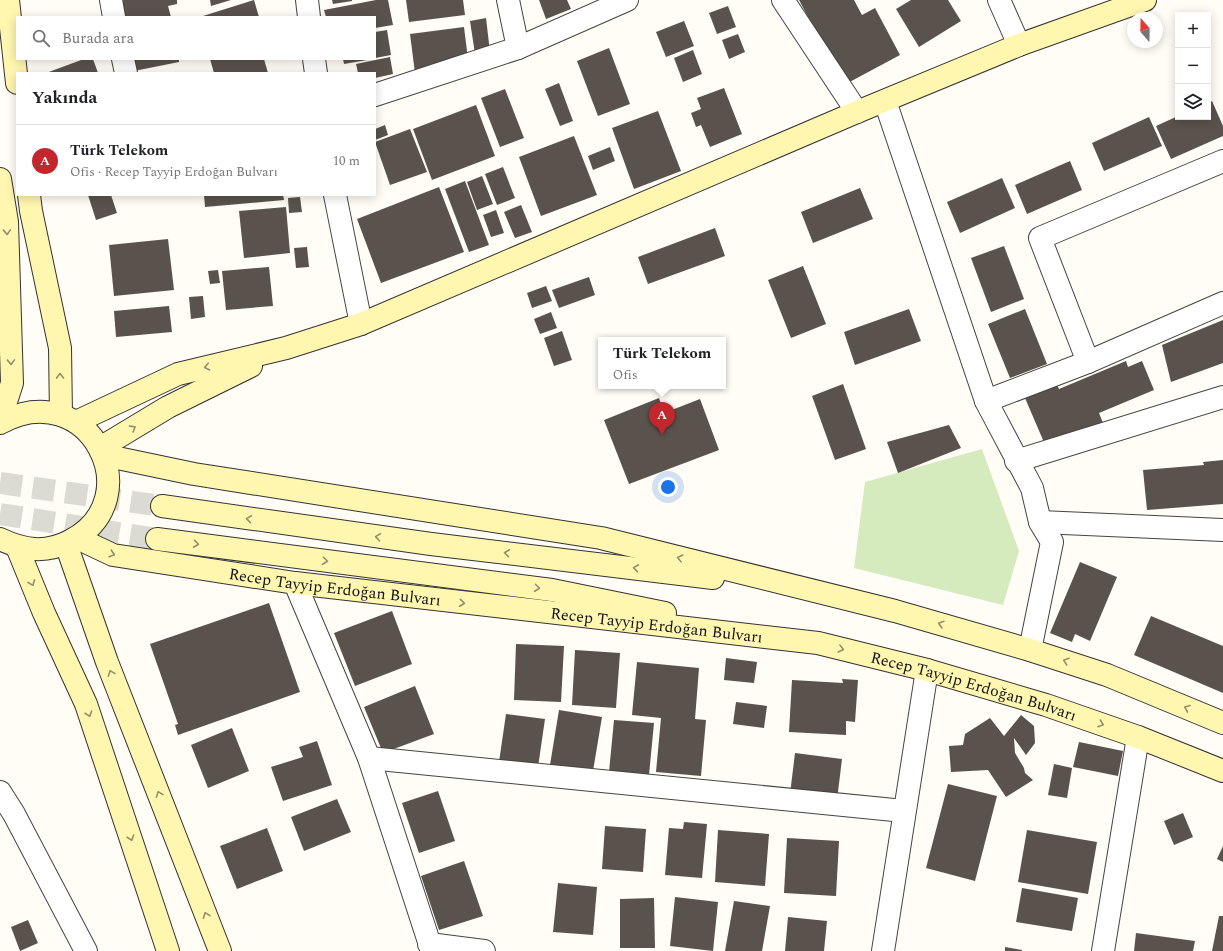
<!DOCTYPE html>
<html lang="tr">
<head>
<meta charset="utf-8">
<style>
  :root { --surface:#fff; --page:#f6f6f6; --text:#202124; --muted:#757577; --line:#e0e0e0; --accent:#c4262e }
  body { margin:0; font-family:Spectral,serif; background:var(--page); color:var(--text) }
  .controls { position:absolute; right:12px; top:12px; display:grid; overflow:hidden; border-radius:0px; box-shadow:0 2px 10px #0003 }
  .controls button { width:36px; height:36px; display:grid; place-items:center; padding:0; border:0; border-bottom:1px solid var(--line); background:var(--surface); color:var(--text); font:20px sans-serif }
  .compass { position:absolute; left:1127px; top:12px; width:36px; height:36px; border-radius:50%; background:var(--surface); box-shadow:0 2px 10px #0003; rotate:340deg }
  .you { position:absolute; left:668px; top:487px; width:14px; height:14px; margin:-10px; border:3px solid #fff; border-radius:50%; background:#1a73e8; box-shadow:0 0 0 6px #1a73e833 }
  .badge { display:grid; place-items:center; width:26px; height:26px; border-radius:50%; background:var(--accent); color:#fff; font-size:13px; font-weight:700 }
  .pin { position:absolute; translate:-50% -33px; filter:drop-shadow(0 1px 2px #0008) }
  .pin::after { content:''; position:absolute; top:21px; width:14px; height:12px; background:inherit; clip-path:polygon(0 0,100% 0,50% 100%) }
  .popup { position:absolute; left:598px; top:337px; width:128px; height:52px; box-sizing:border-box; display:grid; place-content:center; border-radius:0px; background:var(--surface); filter:drop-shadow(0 1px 3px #0005); font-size:13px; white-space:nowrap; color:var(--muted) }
  .popup b { font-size:15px; color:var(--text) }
  .popup::after { content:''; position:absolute; left:50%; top:100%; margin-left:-8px; border:8px solid transparent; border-top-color:var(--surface) }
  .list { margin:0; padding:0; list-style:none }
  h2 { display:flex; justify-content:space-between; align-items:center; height:52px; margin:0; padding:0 16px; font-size:17px }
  h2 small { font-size:13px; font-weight:400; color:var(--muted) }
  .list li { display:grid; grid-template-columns:26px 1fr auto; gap:12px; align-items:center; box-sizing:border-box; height:72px; padding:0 16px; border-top:1px solid var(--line) }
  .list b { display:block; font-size:15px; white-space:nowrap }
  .list p { margin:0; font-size:13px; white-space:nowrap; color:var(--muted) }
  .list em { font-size:13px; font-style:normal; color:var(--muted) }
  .icon { flex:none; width:22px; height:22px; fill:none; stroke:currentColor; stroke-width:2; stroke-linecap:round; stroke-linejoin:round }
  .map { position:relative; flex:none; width:1223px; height:951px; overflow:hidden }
  .search { position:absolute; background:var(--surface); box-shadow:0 2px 10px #0003; left:16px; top:16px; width:360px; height:44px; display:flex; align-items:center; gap:10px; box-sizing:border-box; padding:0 14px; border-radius:0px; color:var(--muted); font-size:15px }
  .panel { position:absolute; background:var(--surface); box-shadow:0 2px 10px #0003; left:16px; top:72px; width:360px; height:124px; border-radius:0px }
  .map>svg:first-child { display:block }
  .green { fill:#d5ebbd }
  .building { fill:#5a524d }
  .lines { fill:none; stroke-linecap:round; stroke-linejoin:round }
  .secondary-tunnel { stroke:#dbdad3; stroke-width:22; stroke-dasharray:22 11; stroke-linecap:butt }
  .street-casing { stroke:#444; stroke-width:24 }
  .secondary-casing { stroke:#333; stroke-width:24 }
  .street { stroke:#fff; stroke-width:22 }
  .secondary { stroke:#fff6b0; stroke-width:22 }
  .oneway { stroke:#948f68 }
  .labels { text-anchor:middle; stroke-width:4; stroke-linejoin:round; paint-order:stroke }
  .street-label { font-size:16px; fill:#111; stroke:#fff }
</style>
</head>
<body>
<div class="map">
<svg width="1223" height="951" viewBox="0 0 1223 951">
  <rect width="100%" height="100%" fill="#fffdf5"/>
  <path class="green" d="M982,449L1019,551L1003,605L854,568L865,482Z"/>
  <g class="building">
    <path d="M120,0H177V4L168,6L171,17H123Z"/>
    <path d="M210,0H231L211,6Z"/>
    <path d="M254,0L259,17H204L203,16Z"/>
    <path d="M332,0H352V1L333,4Z"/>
    <path d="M376,0H388L393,25L375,28V17H326L324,10Z"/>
    <path d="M406,0H463L465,15L409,22Z"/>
    <path d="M539,0H567L571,9L546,19Z"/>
    <path d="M799,0H854L862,15L875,8L900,55L844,85Z"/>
    <path d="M911,0H948L961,21L919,47L896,9Z"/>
    <path d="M728,6L736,27L717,34L709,13Z"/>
    <path d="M486,18L490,52L475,54L470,21Z"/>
    <path d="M684,21L694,46L666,57L656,32Z"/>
    <path d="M464,27L468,59L415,73L410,34Z"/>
    <path d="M387,30L391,55L375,58V32Z"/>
    <path d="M738,34L745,52L729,59L722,40Z"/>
    <path d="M609,48L630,104L598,116L577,61Z"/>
    <path d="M693,50L702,74L683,82L674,58Z"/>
    <path d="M390,57L393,74L375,78V73H358L356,64Z"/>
    <path d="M84,59H93L98,73H46Z"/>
    <path d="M131,59H179V62L134,71Z"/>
    <path d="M210,59H264L268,73H214Z"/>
    <path d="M343,59H367V60L344,64Z"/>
    <path d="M559,83L573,121L560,126L545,89Z"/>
    <path d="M724,88L742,134L710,147L701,125L696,127L691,113L701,109L697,98Z"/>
    <path d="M505,89L524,138L500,147L481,98Z"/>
    <path d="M1212,101L1223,126V136L1171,159L1156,126L1178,116L1208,117V103Z"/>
    <path d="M476,105L495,156L432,180L413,129Z"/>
    <path d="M658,111L681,171L634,189L612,128Z"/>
    <path d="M1149,117L1162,146L1104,171L1092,143Z"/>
    <path d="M385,125L388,135L375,140V129Z"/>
    <path d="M410,129L427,172L390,185L375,142Z"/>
    <path d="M574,136L597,195L541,216L519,157Z"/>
    <path d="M610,147L615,161L593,170L588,156Z"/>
    <path d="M1070,161L1082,190L1027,214L1015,185Z"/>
    <path d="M503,167L515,198L497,205L485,174Z"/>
    <path d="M482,176L493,204L477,210L467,182Z"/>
    <path d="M1002,178L1015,208L960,233L947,202Z"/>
    <path d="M465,181L489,245L469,252L445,189Z"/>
    <path d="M439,187L464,252L381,283L357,219Z"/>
    <path d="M860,188L873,219L813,243L801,212Z"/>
    <path d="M88,195H111L117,213L96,220Z"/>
    <path d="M204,195H283L284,200L205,207Z"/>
    <path d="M300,197L302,212L289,213L288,198Z"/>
    <path d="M521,205L532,232L515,238L504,212Z"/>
    <path d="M286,207L290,253L244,258L239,211Z"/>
    <path d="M496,210L504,233L491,237L483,215Z"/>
    <path d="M715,228L725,256L648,284L638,257Z"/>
    <path d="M168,239L174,290L114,296L109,245Z"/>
    <path d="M1004,246L1024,299L991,312L971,258Z"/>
    <path d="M307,247L309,267L296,268L294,248Z"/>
    <path d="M803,266L826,324L791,338L768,280Z"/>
    <path d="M269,267L273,306L226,310L222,271Z"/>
    <path d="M218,270L220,283L210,284L208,271Z"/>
    <path d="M589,277L595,295L559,308L552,290Z"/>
    <path d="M546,286L552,301L532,308L527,293Z"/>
    <path d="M203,296L205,317L191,319L189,297Z"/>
    <path d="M169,306L172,332L116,337L114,311Z"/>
    <path d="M909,309L921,341L855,365L844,332Z"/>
    <path d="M1025,309L1047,364L1010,378L988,324Z"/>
    <path d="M551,312L557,328L540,334L534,319Z"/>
    <path d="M1223,320V363L1171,382L1162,345Z"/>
    <path d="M562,331L572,360L554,366L544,338Z"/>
    <path d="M1126,361L1128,367L1142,361L1154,390L1099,413L1103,423L1046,447L1025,398L1057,385L1059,389Z"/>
    <path d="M843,384L866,449L835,460L812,396Z"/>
    <path d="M659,398L664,413L700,399L719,450L629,484L604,420Z"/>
    <path d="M949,425L961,448L898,473L887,442Z"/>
    <path d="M1223,460V504L1147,510L1143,470L1204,465L1203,462Z"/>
    <path d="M1080,562L1117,577L1090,641L1075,634L1072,642L1050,633Z"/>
    <path d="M269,603L300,692L178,735L175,725L178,724L150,644Z"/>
    <path d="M392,611L412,664L355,686L334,633Z"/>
    <path d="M1151,616L1223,646V693L1134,655Z"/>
    <path d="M516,644L564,646L561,702L514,700Z"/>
    <path d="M575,650L620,653L616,708L572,705Z"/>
    <path d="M726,658L757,662L754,683L724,680Z"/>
    <path d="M637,662L699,668L695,719L706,720L701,776L656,772L661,718L632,715Z"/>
    <path d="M842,679L858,680L855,722L846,721V735L789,732L792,680L843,683Z"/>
    <path d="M415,686L434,734L383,753L364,707Z"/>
    <path d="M736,702L767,706L764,728L733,724Z"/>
    <path d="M559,710L602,717L593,771L550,765Z"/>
    <path d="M506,714L545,719L537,774L498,769Z"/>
    <path d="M1021,715L1034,726L1035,743L1026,755L1014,738L1015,753L1024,768L1025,773L1033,780L1006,797L988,770L951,772L949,746L963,745L965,734L990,718L1004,736Z"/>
    <path d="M614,720L654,723L649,775L609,772Z"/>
    <path d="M232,728L249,771L208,788L191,745Z"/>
    <path d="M317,741L332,785L283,801L271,767L303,757L299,747Z"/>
    <path d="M1079,742L1123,751L1118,776L1073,767Z"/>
    <path d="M795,753L842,759L837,800L790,794Z"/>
    <path d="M1054,764L1072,768L1067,798L1048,795Z"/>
    <path d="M948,784L997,796L975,881L926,868Z"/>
    <path d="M438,791L455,841L419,853L402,803Z"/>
    <path d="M337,799L351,832L304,851L291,817Z"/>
    <path d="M1183,813L1193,837L1174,845L1164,821Z"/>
    <path d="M684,822L707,824L702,878L665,875L669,828L683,829Z"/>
    <path d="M605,826L646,829L643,872L602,869Z"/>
    <path d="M267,828L283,871L237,889L220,846Z"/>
    <path d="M718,830L769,834L765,886L715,882Z"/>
    <path d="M1027,830L1097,842L1088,894L1018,882Z"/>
    <path d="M787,838L839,841L836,896L784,893Z"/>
    <path d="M1223,846V862L1217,859Z"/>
    <path d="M464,861L483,916L439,930L421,876Z"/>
    <path d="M558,883L597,887L593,935L553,932Z"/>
    <path d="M1022,888L1078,898L1072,931L1016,922Z"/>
    <path d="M675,897L718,902L713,951L670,946Z"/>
    <path d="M654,898L655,948H620V899Z"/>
    <path d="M734,901L770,906L762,951H725Z"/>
    <path d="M1219,916H1223V951H1212Z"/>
    <path d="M788,917L827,921L824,951H785Z"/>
    <path d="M28,920L38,943L20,951L11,927Z"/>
    <path d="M1136,933L1195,941L1193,951H1134Z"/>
    <path d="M1005,947L1022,950V951H1005Z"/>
  </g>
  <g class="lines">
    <g class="secondary-tunnel">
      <path d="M0,483L162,506"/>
      <path d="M0,514L157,539"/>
    </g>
    <g class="street-casing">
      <g id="street">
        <path d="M111,0L114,17"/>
        <path d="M307,0L309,17"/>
        <path d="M508,0L518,48"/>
        <path d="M783,0L857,112"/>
        <path d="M999,0L1019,45"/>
        <path d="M123,59L126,73"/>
        <path d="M314,59L316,73"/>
        <path d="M375,95L518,48L627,0"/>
        <path d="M885,101L986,401L1032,488L1040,522L1052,542L1030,650"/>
        <path d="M335,195L361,324"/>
        <path d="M1088,362L1040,238L1223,161"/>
        <path d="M986,401L1088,362L1223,303"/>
        <path d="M1016,461L1223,397"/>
        <path d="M1040,522L1223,530"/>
        <path d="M295,583L369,758L432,951"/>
        <path d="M369,758L904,811"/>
        <path d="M0,792L14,814L86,951"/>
        <path d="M429,944L484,951"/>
        <path d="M883,951L927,670"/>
        <path d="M1103,951L1138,737"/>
      </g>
    </g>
    <g class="secondary-casing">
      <g id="secondary">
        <path d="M8,0L17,83"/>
        <path d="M0,179L7,222L12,383L0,420"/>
        <path d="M29,195L31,211L60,348L61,415"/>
        <path d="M76,422L178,374L286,348L361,324L857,112L1019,45L1145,0"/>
        <path d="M0,423C89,374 152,499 70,541C45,554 23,550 0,539"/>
        <path d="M100,448L168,407L251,366"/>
        <path d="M103,455L194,474L601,538L895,611L1030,650L1107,675L1223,723"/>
        <path d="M162,506L431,544L713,578"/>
        <path id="s1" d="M77,538L113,555L295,583L818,643L927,670L1046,705L1138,737L1223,771"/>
        <path d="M157,539L552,590L665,613"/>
        <path d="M66,544L107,662L220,951"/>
        <path d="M17,547L44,613L86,704L168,951"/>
      </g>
    </g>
    <use href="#street" class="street"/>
    <use href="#secondary" class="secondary"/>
  </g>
  <defs><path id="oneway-chevron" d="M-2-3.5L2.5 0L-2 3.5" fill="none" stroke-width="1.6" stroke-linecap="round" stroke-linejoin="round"/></defs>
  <g class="oneway">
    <use href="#oneway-chevron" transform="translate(7 232) rotate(88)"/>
    <use href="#oneway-chevron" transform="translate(11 362) rotate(88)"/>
    <use href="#oneway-chevron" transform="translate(207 367) rotate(167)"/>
    <use href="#oneway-chevron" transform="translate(60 376) rotate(-91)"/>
    <use href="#oneway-chevron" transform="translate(133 428) rotate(-32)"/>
    <use href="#oneway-chevron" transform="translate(249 519) rotate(-172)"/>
    <use href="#oneway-chevron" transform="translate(378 537) rotate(-172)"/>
    <use href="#oneway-chevron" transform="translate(196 544) rotate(7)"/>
    <use href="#oneway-chevron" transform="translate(507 553) rotate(-173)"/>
    <use href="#oneway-chevron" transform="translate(112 554) rotate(18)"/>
    <use href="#oneway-chevron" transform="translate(680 558) rotate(-166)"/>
    <use href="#oneway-chevron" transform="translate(325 561) rotate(7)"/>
    <use href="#oneway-chevron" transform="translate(636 568) rotate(-172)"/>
    <use href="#oneway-chevron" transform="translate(32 583) rotate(68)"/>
    <use href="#oneway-chevron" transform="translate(537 588) rotate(7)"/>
    <use href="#oneway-chevron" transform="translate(462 603) rotate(6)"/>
    <use href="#oneway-chevron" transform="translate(941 624) rotate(-164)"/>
    <use href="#oneway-chevron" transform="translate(841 649) rotate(14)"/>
    <use href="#oneway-chevron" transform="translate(1066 661) rotate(-161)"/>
    <use href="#oneway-chevron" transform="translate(111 673) rotate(-111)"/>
    <use href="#oneway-chevron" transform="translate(1187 708) rotate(-158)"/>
    <use href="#oneway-chevron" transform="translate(89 714) rotate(71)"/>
    <use href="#oneway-chevron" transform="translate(1101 724) rotate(19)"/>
    <use href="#oneway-chevron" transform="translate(159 794) rotate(-111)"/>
    <use href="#oneway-chevron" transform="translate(131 838) rotate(71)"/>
    <use href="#oneway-chevron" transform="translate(206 915) rotate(-111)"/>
  </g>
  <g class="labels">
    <g class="street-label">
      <text dy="6" stroke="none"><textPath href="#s1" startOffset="264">Recep Tayyip Erdoğan Bulvarı</textPath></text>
      <text dy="6" stroke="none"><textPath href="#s1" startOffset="588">Recep Tayyip Erdoğan Bulvarı</textPath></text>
      <text dy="6" stroke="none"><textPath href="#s1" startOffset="912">Recep Tayyip Erdoğan Bulvarı</textPath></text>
    </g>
  </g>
</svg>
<div class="controls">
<button>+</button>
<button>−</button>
<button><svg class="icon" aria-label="layers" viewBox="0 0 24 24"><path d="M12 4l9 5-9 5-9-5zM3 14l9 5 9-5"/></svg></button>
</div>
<svg class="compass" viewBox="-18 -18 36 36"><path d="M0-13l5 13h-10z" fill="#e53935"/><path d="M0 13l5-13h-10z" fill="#757577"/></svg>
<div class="you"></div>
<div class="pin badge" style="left:662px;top:435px">A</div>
<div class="popup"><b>Türk Telekom</b>Ofis</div>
<div class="search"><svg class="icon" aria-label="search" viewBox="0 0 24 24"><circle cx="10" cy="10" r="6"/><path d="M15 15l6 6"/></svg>Burada ara</div>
<section class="panel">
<h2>Yakında<small></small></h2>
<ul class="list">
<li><span class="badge">A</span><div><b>Türk Telekom</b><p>Ofis · Recep Tayyip Erdoğan Bulvarı</p></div><em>10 m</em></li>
</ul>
</section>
</div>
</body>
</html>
